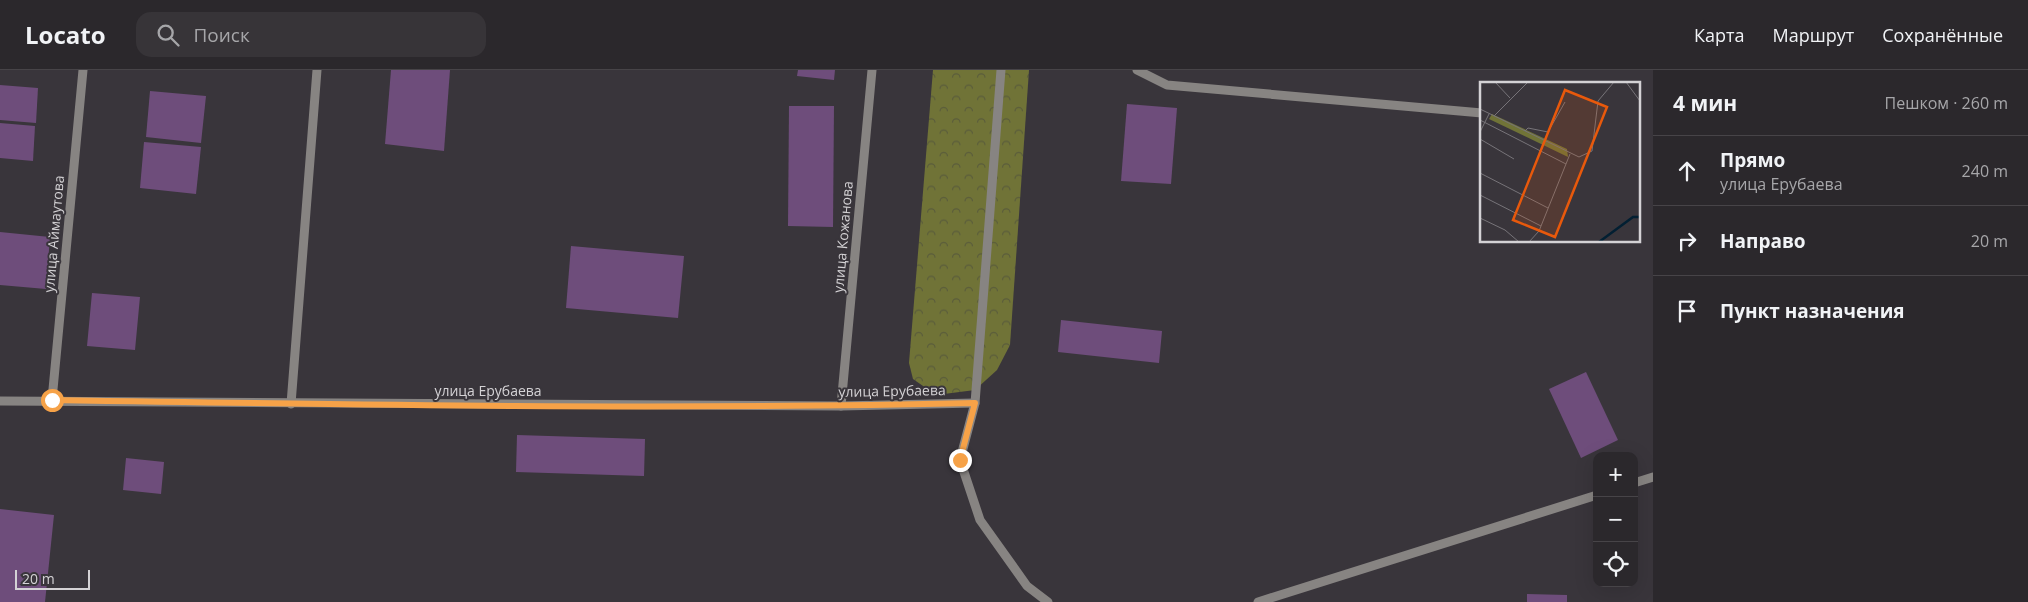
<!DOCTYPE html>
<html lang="ru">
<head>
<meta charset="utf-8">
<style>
  :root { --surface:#2b282c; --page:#373438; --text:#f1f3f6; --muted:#a6a6a9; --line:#474448 }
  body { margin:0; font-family:"Open Sans",sans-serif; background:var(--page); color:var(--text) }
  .controls { position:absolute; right:15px; bottom:15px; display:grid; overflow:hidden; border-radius:10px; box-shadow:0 5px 20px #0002 }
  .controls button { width:45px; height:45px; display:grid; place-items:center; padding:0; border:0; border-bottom:1px solid var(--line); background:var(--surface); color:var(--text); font:25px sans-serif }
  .scale { position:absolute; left:15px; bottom:12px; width:75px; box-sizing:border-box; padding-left:5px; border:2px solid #d4d2d5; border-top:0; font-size:14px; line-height:18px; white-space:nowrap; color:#d4d2d5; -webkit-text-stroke:4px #39353b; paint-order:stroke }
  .stop { position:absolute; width:15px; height:15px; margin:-11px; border:4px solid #f6a248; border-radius:50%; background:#fff }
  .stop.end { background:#f6a248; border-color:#fff; box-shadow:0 1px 5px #0008 }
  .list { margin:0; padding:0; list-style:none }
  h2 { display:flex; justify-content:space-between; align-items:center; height:65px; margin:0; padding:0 20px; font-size:21px }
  h2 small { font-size:16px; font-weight:400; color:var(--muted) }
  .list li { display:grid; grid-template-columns:32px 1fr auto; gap:15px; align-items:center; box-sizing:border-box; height:70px; padding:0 20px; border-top:1px solid var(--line) }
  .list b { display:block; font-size:19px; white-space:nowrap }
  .list p { margin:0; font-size:16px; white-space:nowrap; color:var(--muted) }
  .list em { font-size:16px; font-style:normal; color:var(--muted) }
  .icon { flex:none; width:28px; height:28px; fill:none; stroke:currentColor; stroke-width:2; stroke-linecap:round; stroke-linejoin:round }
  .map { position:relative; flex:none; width:1653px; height:532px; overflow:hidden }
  header { display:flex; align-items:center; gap:30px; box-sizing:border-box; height:70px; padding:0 25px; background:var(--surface); border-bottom:1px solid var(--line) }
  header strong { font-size:24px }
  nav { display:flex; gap:28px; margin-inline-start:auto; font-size:18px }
  .search { width:350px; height:45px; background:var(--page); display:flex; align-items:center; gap:12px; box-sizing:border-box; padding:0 18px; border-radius:15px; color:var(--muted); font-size:19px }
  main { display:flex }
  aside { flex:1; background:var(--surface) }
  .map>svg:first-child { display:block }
  .forest { fill:url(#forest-crowns) }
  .building { fill:#6e4d7b }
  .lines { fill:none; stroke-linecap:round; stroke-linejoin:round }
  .minor { stroke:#878482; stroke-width:9 }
  .route { stroke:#f6a248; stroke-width:6 }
  .labels { text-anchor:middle; stroke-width:4; stroke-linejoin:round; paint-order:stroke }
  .street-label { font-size:14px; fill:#d4d2d5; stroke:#39353b }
  .inset-river { fill:none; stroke:#021f32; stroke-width:2.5 }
  .inset-road { fill:none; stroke:#777479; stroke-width:1 }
  .view { fill:#e8590c; fill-opacity:0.15; stroke:#e8590c; stroke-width:2.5 }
  .inset-edge { fill:none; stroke:#d4d2d5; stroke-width:2.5 }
</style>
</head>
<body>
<header>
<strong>Locato</strong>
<div class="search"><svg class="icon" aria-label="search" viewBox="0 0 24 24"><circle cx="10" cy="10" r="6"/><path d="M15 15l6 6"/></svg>Поиск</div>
<nav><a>Карта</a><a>Маршрут</a><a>Сохранённые</a></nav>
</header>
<main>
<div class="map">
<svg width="1653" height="532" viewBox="0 0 1653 532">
  <defs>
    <pattern id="forest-crowns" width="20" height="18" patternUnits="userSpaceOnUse" patternTransform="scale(1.25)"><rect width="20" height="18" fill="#707337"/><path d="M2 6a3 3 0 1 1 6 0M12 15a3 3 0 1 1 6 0" fill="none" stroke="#5a5c3b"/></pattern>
  </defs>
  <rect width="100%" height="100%" fill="#39353b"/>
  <path class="forest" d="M933,0H1029L1010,275L997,300L975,320L936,325L913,309L909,293Z"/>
  <g class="building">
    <path d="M391,0H450L444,81L385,74Z"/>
    <path d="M798,0H835L834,10L797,6Z"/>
    <path d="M0,15L38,18L36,53L0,50Z"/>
    <path d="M150,21L206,26L201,73L146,67Z"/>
    <path d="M1127,34L1177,38L1171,114L1121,111Z"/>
    <path d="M789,36H834L833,157L788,156Z"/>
    <path d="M0,53L35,56L33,91L0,88Z"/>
    <path d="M144,72L201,77L196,124L140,118Z"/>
    <path d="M0,162L50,167L46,219L0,215Z"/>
    <path d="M571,176L684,186L678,248L566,238Z"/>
    <path d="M92,223L140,227L135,280L87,276Z"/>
    <path d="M1061,250L1162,261L1159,293L1058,282Z"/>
    <path d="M1586,302L1618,370L1581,388L1549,319Z"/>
    <path d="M517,365L645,369L644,406L516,402Z"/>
    <path d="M126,388L164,392L161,424L123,420Z"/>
    <path d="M0,439L54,445L45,532H0Z"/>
    <path d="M1527,524L1567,525V532H1527Z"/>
  </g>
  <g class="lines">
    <g class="minor">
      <path d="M1001,0L975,333L960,390L980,450L1027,516L1048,532"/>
      <path d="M1137,0L1167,15L1482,43"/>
      <path d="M52,330L83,0"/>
      <path d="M0,331L841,336L975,333"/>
      <path d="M291,334L317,0"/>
      <path d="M841,336L872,0"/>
      <path d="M1634,413L1653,407"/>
      <path d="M1258,532L1597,425"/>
    </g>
  </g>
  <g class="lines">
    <path class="route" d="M52,330C360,335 668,340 975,333L960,390"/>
  </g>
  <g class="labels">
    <g class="street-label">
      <text transform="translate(54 164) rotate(-85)" y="5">улица Аймаутова</text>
      <text transform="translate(843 167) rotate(-85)" y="5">улица Кожанова</text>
      <text x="488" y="326">улица Ерубаева</text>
      <text transform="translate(892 321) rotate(-1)" y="5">улица Ерубаева</text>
    </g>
  </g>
  <g transform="translate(1480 12)">
    <rect width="160" height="160" fill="#39353b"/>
    <path d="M12,32L87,67L88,75L9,37Z" fill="#707337"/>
    <path class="inset-river" d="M119,160L153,135H160"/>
    <path class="inset-road" d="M15,0L30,16M146,0L160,19M0,27L99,75L112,69L118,19L134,0M14,34L48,0M0,38L86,82M45,49L48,46L68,50L85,20M0,50L9,32M0,57L34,77M0,91L68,126M0,113L61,144M0,136L25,148L39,160M49,160L59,149L90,72"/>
    <path class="view" d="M85,8L127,25L75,155L33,138Z"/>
    <rect width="160" height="160" class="inset-edge"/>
  </g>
</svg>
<div class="controls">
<button>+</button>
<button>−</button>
<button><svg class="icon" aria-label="locate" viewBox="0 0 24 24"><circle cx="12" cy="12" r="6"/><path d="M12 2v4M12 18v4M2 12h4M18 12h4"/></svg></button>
</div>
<div class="scale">20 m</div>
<div class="stop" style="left:52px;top:330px"></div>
<div class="stop end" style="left:960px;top:390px"></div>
</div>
<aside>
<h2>4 мин<small>Пешком · 260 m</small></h2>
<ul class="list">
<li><svg class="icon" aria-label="ahead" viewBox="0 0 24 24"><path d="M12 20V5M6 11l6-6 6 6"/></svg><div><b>Прямо</b><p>улица Ерубаева</p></div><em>240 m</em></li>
<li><svg class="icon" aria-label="right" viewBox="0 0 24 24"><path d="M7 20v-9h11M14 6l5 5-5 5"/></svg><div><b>Направо</b></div><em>20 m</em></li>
<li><svg class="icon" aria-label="arrive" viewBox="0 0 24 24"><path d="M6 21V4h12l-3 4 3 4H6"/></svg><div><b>Пункт назначения</b></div></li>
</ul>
</aside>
</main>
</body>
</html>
